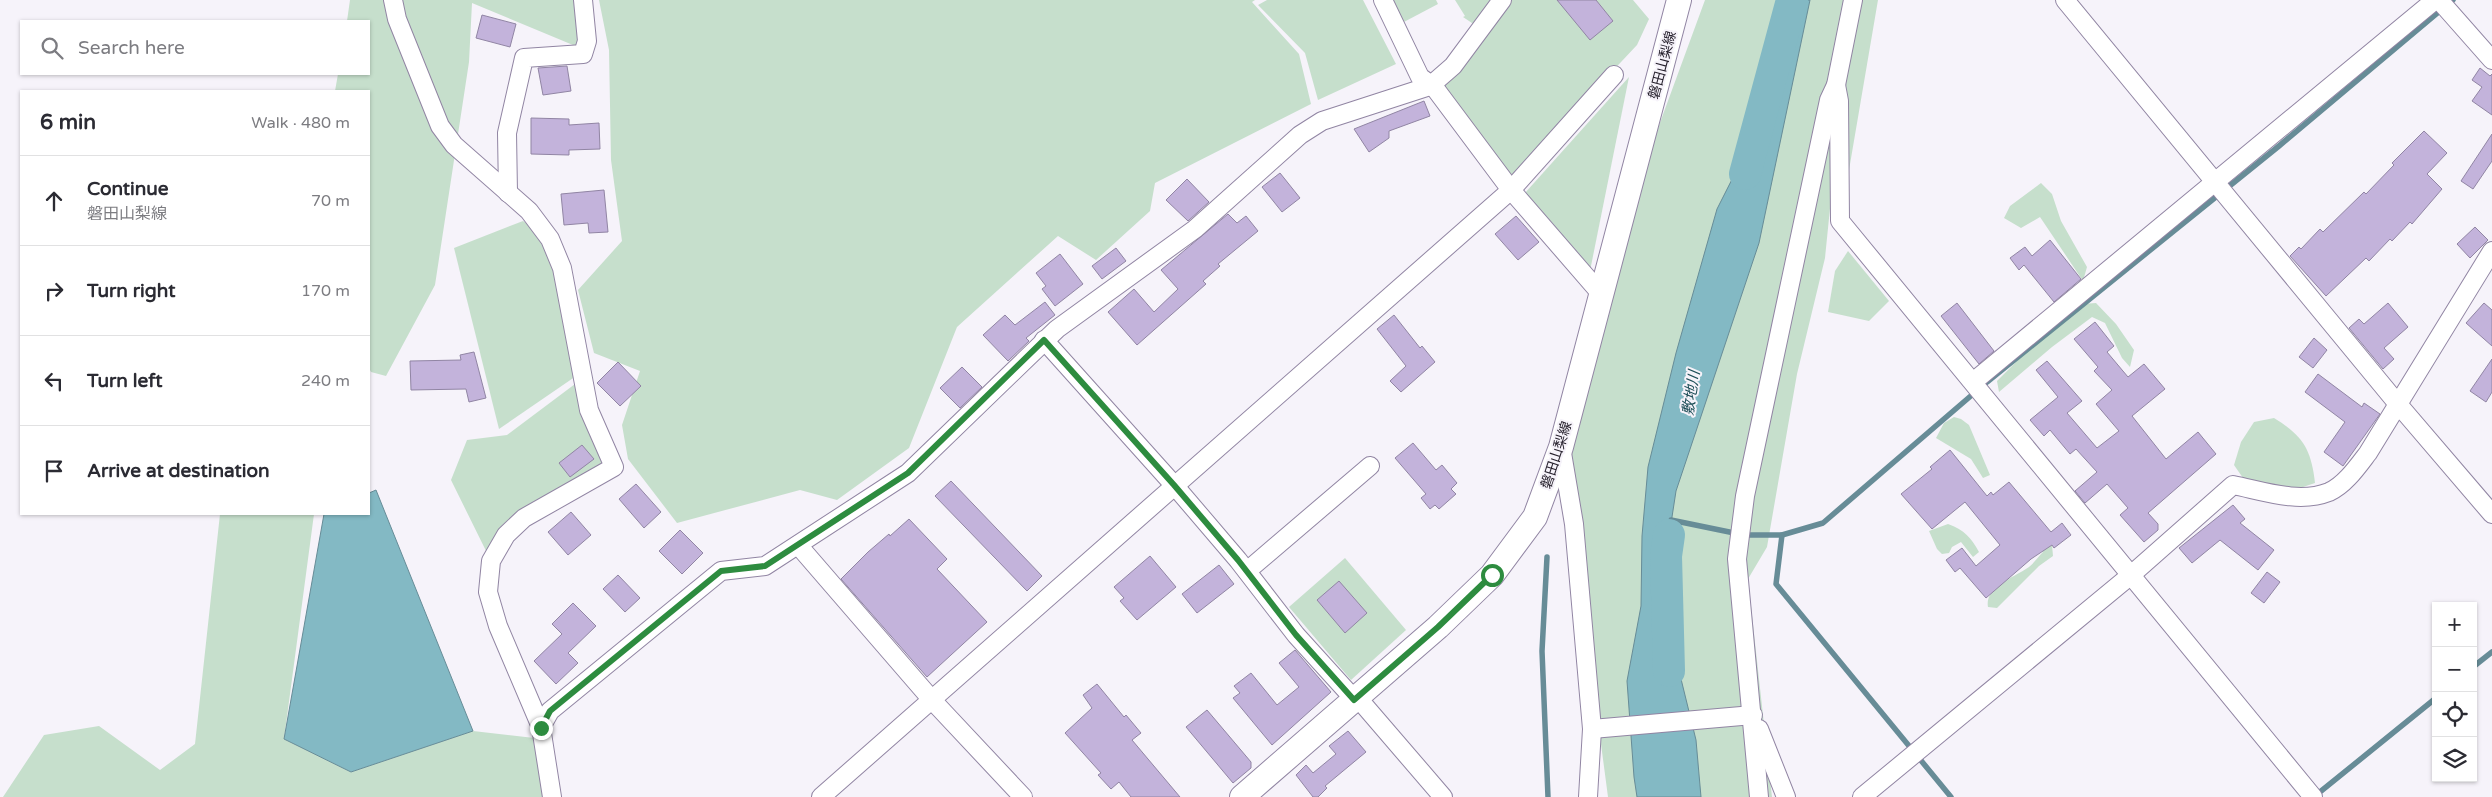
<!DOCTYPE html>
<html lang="en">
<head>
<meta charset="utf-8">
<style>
  :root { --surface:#fff; --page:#f2f2f3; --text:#2b2b33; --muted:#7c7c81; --line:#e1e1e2 }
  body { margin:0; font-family:"Varela Round","Noto Sans JP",sans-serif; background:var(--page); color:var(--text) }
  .controls { position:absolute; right:15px; bottom:15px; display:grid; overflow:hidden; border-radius:0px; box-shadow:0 1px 4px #0004 }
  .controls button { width:45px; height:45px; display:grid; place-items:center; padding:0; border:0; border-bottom:1px solid var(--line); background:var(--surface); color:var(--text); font:25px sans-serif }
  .stop { position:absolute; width:15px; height:15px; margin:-11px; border:4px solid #2d8c3f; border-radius:50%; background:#fff }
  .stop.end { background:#2d8c3f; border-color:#fff; box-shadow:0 1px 5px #0008 }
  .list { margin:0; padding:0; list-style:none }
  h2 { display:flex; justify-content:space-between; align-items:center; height:65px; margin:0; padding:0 20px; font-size:21px }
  h2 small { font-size:16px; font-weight:400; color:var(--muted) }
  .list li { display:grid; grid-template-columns:32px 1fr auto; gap:15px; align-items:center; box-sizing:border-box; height:90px; padding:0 20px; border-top:1px solid var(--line) }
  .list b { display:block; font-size:19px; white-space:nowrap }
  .list p { margin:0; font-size:16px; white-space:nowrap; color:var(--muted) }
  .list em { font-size:16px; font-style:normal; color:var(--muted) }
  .icon { flex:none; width:28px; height:28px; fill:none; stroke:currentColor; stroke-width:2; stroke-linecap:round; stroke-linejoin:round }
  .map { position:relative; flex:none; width:2492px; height:797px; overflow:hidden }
  .search { position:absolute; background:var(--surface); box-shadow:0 1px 4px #0004; left:20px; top:20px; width:350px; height:55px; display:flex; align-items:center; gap:12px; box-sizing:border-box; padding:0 18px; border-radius:0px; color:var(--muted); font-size:19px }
  .panel { position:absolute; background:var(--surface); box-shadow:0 1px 4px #0004; left:20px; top:90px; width:350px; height:425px; border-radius:0px }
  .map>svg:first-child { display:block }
  .green { fill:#c6dfcc }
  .water { fill:#83b9c4; stroke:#678c97 }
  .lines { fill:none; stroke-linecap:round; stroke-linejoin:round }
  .stream { stroke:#678c97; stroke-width:5.5 }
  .river { stroke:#83b9c4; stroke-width:32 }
  .building { fill:#c3b3db; stroke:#9185a4 }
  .street-casing { stroke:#9185a3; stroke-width:20 }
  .secondary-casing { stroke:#9185a3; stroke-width:26 }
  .street { stroke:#fff; stroke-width:18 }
  .secondary { stroke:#fff; stroke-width:24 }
  .route { stroke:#2d8c3f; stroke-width:6 }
  .labels { text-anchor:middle; stroke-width:4; stroke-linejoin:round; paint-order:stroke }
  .street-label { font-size:14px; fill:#27222e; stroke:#f6f3fa }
  .water-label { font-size:15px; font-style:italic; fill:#1f4f58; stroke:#f6f3fa }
</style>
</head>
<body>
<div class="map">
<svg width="2492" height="797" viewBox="0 0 2492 797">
  <rect width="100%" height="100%" fill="#f6f3fa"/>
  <g class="green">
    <path d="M350,0H582L585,50L472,3L469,62L435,285L386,376L371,372L369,368V91H335L338,74H369V21H347Z"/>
    <path d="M599,0H1255L1252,2L1299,54L1311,104L1155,183L1150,211L1096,260L1058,236L957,327L909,448L837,500L800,490L677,523L628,459L622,425L640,371L594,353L578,290L622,241L611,160L609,50Z"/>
    <path d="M1267,0H1363L1396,64L1318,100L1305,53L1258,5Z"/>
    <path d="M1390,0H1436L1438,4L1402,23Z"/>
    <path d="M1455,0H1633L1649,19L1637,45L1513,177L1434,87L1481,29L1463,17L1465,16Z"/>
    <path d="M1705,0H1853L1845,81L1861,0H1878L1849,170L1840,188L1839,119L1825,258L1797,374L1767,547L1748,579L1772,797H1608L1564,464L1614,248Z"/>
    <path d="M1629,77L1590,271L1525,193Z"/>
    <path d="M2041,183L2052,194L2061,221L2087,267L2083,281L2040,217L2021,228L2004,218L2010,206Z"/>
    <path d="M523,221L550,239L582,372L499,429L454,248Z"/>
    <path d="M1848,251L1889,301L1869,321L1828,312L1835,271Z"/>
    <path d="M2096,303L2116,324L2134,350L2130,367L2122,358L2105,323L2092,317L2052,347L1999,392L1997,381L2036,342L2082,304Z"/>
    <path d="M583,378L608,470L519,514L491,561L451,480L467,440L507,435Z"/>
    <path d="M1954,417L1961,419L1969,425L1990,475L1983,478L1971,459L1936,438L1944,423Z"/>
    <path d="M2274,418C2303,436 2311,449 2315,483L2303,487L2280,490L2243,478L2234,465L2241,442L2254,422Z"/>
    <path d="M220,514H314L284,739L351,772L473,731L543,739L552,797H3L44,735L99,726L160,770L195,744Z"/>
    <path d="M1948,524C1964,530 1971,537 1979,552L1973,557L1961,542L1952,547L1949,553L1942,554L1937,549L1929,531Z"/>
    <path d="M2042,528L2052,545L2053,556L2039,566L1997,608L1988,607C1984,587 2017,576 2029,567C2034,563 2038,557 2043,552L2032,533Z"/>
    <path d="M1345,558L1406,630L1351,680L1289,607Z"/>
  </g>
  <g class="water">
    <path d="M1792,0H1810L1759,243L1676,491L1666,556L1668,626L1696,740L1701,797H1637L1634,777L1627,681L1641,606L1642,536L1648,467L1676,353L1717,209L1756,132Z"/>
    <path d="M376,490L473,731L351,772L284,739L324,514H369V493Z"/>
  </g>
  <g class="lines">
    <g class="stream">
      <path d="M1671,520L1744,535H1782L1823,523L1987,382L2279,146L2453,0"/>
      <path d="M1782,535L1776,584L1951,797"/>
      <path d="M1547,557L1542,651L1548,797"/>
      <path d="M2473,667L2492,652"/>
      <path d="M2315,796L2436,698"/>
    </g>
    <g class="river">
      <path d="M1745,174L1792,0"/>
      <path d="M1669,671L1666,556L1669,535"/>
    </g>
  </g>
  <g class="building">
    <path d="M1557,0H1596L1613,21L1590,40Z"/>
    <path d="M482,15L516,24L510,47L476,38Z"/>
    <path d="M567,66L571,91L543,95L538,68Z"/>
    <path d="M2480,68L2490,76L2492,74V115L2472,101L2482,87L2472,80Z"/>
    <path d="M1424,101L1430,116L1389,131V138L1369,152L1354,129Z"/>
    <path d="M531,118L569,119V125L599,123L600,149L569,150V155L531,154Z"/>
    <path d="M2424,131L2447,153L2427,174L2442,189L2412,224L2410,222L2392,241L2390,239L2369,261L2366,258L2326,296L2290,256L2299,247L2301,249L2320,229L2323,232L2364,192L2366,194L2394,165L2392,163Z"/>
    <path d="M2492,134V161L2473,189L2461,181Z"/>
    <path d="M1280,173L1300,198L1282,212L1262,187Z"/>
    <path d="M1187,179L1209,202L1188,221L1166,200Z"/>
    <path d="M604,190L608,232L589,233L588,223L564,225L561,194Z"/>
    <path d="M1228,214L1237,223L1246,216L1258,231L1218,264L1220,266L1203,281L1206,284L1137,345L1108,312L1134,289L1154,312L1178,289L1161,270Z"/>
    <path d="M1516,216L1539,242L1518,260L1495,234Z"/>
    <path d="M2475,227L2488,240L2470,258L2457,244Z"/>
    <path d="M2050,240L2081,279L2054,302L2024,265L2019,270L2010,258L2025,247L2032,256Z"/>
    <path d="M1116,248L1126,261L1102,279L1092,266Z"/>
    <path d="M1060,254L1083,284L1055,306L1042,289L1046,286L1036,273Z"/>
    <path d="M1045,302L1055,315L1026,338L1029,341L1008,361L983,335L1005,315L1015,325Z"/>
    <path d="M1957,303L1994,351L1979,364L1941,316Z"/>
    <path d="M2388,303L2408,327L2384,348L2394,359L2383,369L2349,328L2359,319L2364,324Z"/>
    <path d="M2484,303L2492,310V346L2466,323Z"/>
    <path d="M1394,315L1420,348L1422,346L1435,362L1401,392L1390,381L1406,366L1377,329Z"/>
    <path d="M2095,322L2114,346L2107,352L2128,377L2144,364L2165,389L2132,416L2166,459L2198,432L2216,454L2148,513L2158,524V530L2144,542L2120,515L2128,508L2107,484L2085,503L2075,491L2097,472L2076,449L2070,454L2050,430L2044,436L2030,420L2058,397L2036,370L2047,361L2082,401L2067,413L2097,448L2119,431L2096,404L2112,390L2094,371L2098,367L2074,339Z"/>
    <path d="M2314,338L2327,350L2313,368L2299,357Z"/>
    <path d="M474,352L486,398L469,402L466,389L411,390L410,361L461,360L460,355Z"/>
    <path d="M2492,359V392L2486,402L2470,391Z"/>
    <path d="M618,362L641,386L620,406L597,383Z"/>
    <path d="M962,367L982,387L960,408L940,388Z"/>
    <path d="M2318,374L2362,407L2364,403L2380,414L2343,466L2324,452L2345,422L2305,392Z"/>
    <path d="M1413,443L1436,470L1442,465L1457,483L1451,489L1456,494L1439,509L1435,505L1430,509L1421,498L1426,494L1395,458Z"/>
    <path d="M582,445L594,459L570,477L559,463Z"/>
    <path d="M1950,450L1987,496L1991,492L1993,495L2009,482L2051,532L2062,523L2071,535L2054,548L2052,545L2031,559L1986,598L1960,568L1955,572L1946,560L1962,548L1976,566L2000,545L1965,502L1932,529L1901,494L1932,469L1930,467Z"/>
    <path d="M951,481L1042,576L1027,591L935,496Z"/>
    <path d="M636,484L661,512L644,528L619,499Z"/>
    <path d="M2233,505L2245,519L2240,523L2274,550L2258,570L2220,540L2192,563L2179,548Z"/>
    <path d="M571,512L591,535L568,555L548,532Z"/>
    <path d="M909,519L947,559L937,569L987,622L927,677L841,579L868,552L889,534L890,536Z"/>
    <path d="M680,530L703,553L682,574L659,551Z"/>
    <path d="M1150,556L1176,587L1137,620L1120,601L1124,598L1114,587Z"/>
    <path d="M1219,565L1234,584L1197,613L1182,594Z"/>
    <path d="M2267,572L2280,582L2264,603L2251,593Z"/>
    <path d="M618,575L640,598L625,612L603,589Z"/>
    <path d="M1339,581L1367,613L1345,633L1317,600Z"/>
    <path d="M573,603L596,626L568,653L578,663L556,684L534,661L562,634L552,624Z"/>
    <path d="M1295,650L1331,692L1272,745L1233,698L1240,693L1234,686L1251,673L1277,705L1299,687L1279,663Z"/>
    <path d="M1097,684L1124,717L1126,715L1141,733L1132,740L1180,797H1131L1119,782L1111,789L1098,775L1101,773L1065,733L1092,708L1083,695Z"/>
    <path d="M1207,710L1251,762V768L1233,783L1186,727Z"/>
    <path d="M1348,731L1366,752L1325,786L1327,788L1318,797H1313L1296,775L1306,765L1313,773L1336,754L1329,746Z"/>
  </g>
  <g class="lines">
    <g class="street-casing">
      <g id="street">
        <path d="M393,0L397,19L440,126L454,145L529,211L550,239L562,268L589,410L614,467L524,518L506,535L491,561L488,592L498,626L541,727"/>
        <path d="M1383,0L1420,77L1434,87L1511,190L1602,295"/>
        <path d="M2065,0L2397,403L2492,514"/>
        <path d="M2439,0L2492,60"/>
        <path d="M1836,85L1839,101L1840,221L2313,797"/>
        <path d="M508,193L507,133L524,58L583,54L587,41L583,0"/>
        <path d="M1044,340L1174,485L1238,560L1296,635L1354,699"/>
        <path d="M1973,382L2435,0"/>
        <path d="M1561,447L1574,524L1592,729L1588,797"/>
        <path d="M798,545L932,700L1023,797"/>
        <path d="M1247,571L1370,466"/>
        <path d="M1357,697L1443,797"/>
        <path d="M1592,729L1753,715"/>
        <path d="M1759,729L1786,797"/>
        <path d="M552,797L541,727L550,711L721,571L765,566L908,473L1057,329L1195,229L1300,135L1322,121L1430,86L1453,66L1502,0"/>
        <path d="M821,797L1511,190L1614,75"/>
        <path d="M1759,797L1737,559L1745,496L1829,100L1836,85L1853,0"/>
        <path d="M1862,797L2131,575L2233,485C2263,491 2299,504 2329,492C2345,485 2358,466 2368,453L2492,251"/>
      </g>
    </g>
    <g class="secondary-casing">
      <path id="secondary" d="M1242,797L1438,627L1492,575L1535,517L1561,447L1679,0"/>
    </g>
    <use href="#street" class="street"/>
    <use href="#secondary" class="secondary"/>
  </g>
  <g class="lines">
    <path class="route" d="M541,728L550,711L721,571L765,566L908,473L1044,340L1174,485L1238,560L1296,635L1354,700L1438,627L1492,575"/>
  </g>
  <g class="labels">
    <g class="street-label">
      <text transform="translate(1662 65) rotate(-75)" y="5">磐田山梨線</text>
      <text transform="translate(1556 455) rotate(-72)" y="5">磐田山梨線</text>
    </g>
    <g class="water-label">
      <text transform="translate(1691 393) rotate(-81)" y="5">敷地川</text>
    </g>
  </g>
</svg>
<div class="controls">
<button>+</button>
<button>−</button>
<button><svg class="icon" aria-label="locate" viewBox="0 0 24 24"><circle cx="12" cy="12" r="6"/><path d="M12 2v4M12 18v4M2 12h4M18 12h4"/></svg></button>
<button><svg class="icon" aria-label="layers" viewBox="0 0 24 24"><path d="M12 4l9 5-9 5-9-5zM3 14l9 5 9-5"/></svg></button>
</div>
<div class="stop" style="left:1492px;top:575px"></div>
<div class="stop end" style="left:541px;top:728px"></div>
<div class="search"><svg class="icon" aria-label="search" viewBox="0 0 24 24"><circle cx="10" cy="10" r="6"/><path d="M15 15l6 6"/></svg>Search here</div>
<section class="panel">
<h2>6 min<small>Walk · 480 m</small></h2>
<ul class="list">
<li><svg class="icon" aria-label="ahead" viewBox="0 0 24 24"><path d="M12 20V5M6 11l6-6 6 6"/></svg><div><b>Continue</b><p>磐田山梨線</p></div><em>70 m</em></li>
<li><svg class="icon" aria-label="right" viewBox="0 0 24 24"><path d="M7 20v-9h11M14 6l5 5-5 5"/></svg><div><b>Turn right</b></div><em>170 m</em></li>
<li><svg class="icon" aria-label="left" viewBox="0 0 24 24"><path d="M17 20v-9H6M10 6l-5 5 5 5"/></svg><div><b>Turn left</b></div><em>240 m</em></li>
<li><svg class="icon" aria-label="arrive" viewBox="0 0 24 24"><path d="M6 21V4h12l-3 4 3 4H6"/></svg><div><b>Arrive at destination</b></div></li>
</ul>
</section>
</div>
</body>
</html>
